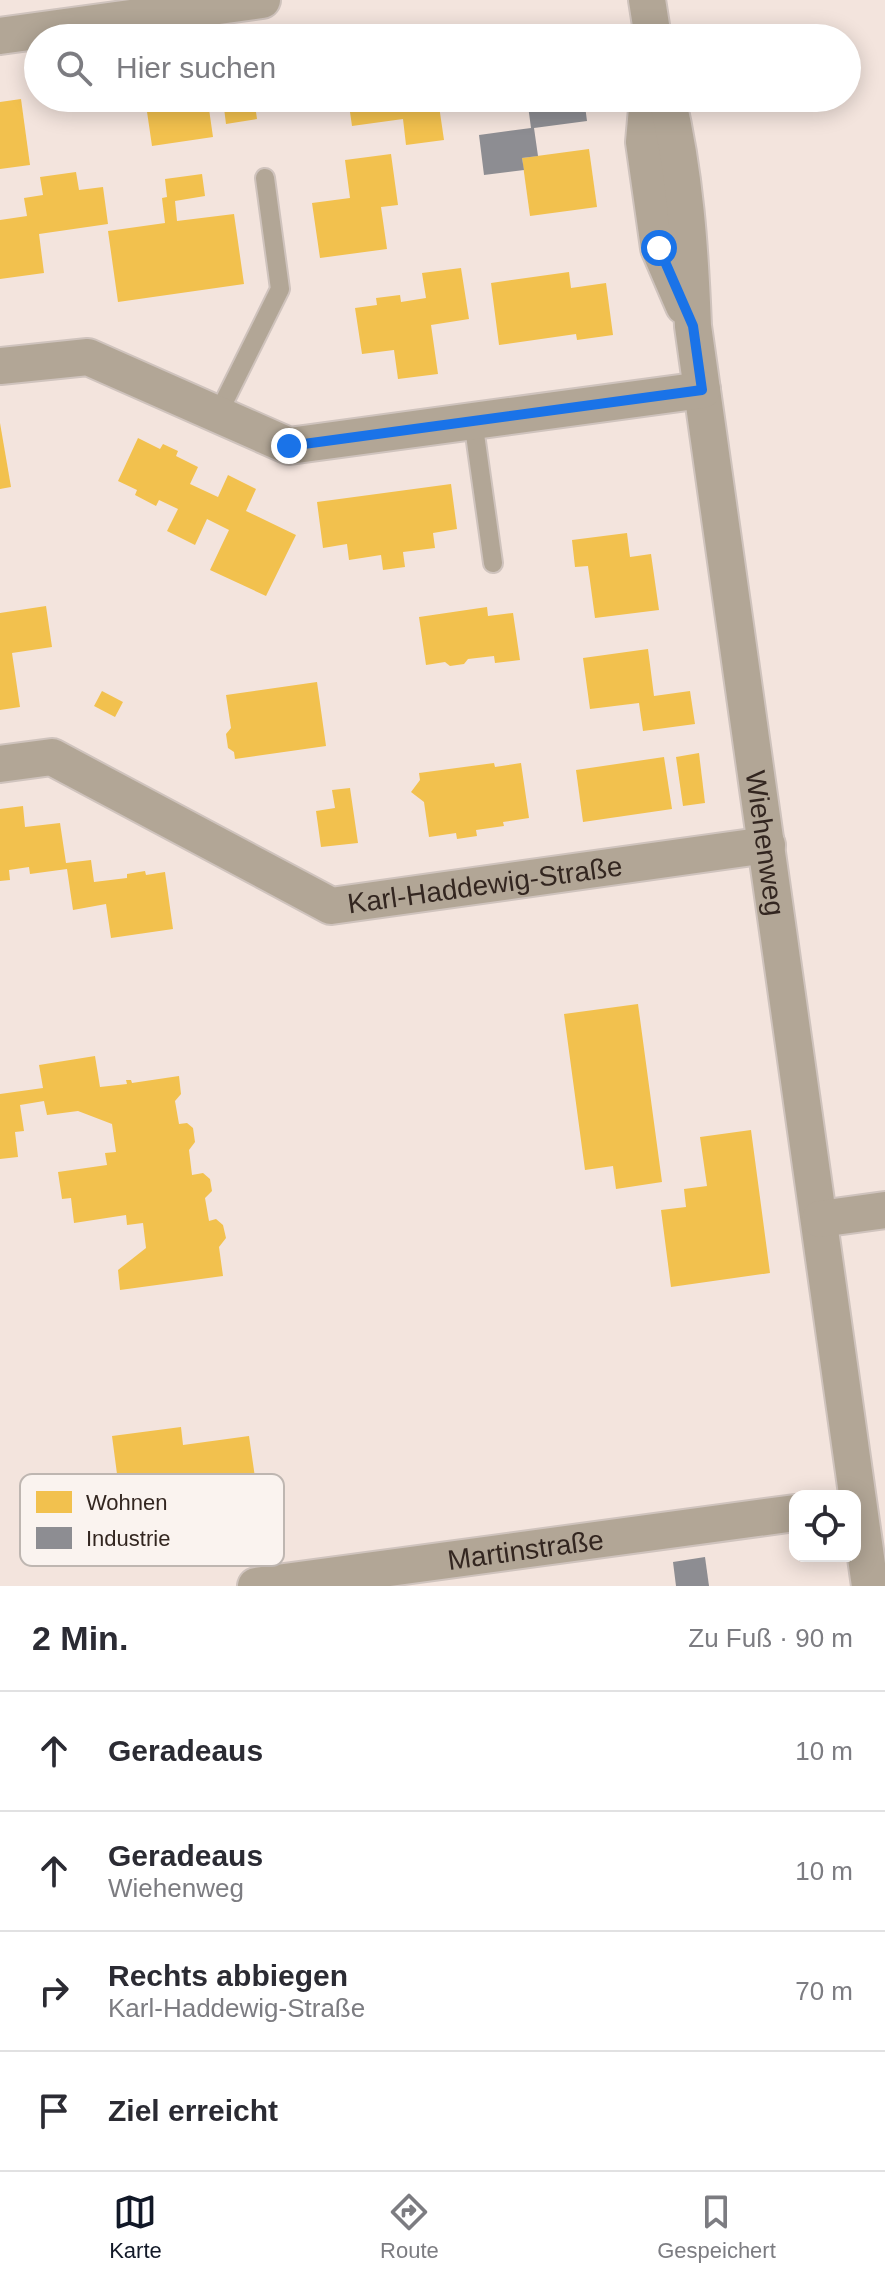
<!DOCTYPE html>
<html lang="de">
<head>
<meta charset="utf-8">
<style>
  :root { --surface:#fff; --page:#f7f7f7; --text:#2b2b33; --muted:#7c7c81; --line:#e1e1e2; --accent:#111827 }
  body { margin:0; font-family:Helvetica,sans-serif; background:var(--page); color:var(--text) }
  .controls { position:absolute; right:24px; bottom:24px; display:grid; overflow:hidden; border-radius:16px; box-shadow:0 4px 20px #0003 }
  .controls button { width:72px; height:72px; display:grid; place-items:center; padding:0; border:0; border-bottom:2px solid var(--line); background:var(--surface); color:var(--text); font:40px sans-serif }
  .stop { position:absolute; width:24px; height:24px; margin:-18px; border:6px solid #1a73e8; border-radius:50%; background:#fff }
  .stop.end { background:#1a73e8; border-color:#fff; box-shadow:0 2px 8px #0008 }
  .list { margin:0; padding:0; list-style:none }
  h2 { display:flex; justify-content:space-between; align-items:center; height:104px; margin:0; padding:0 32px; font-size:34px }
  h2 small { font-size:26px; font-weight:400; color:var(--muted) }
  .list li { display:grid; grid-template-columns:52px 1fr auto; gap:24px; align-items:center; box-sizing:border-box; height:120px; padding:0 32px; border-top:2px solid var(--line) }
  .list b { display:block; font-size:30px; white-space:nowrap }
  .list p { margin:0; font-size:26px; white-space:nowrap; color:var(--muted) }
  .list em { font-size:26px; font-style:normal; color:var(--muted) }
  .icon { flex:none; width:44px; height:44px; fill:none; stroke:currentColor; stroke-width:2; stroke-linecap:round; stroke-linejoin:round }
  .map { position:relative; flex:none; width:885px; height:1586px; overflow:hidden }
  .search { position:absolute; background:var(--surface); box-shadow:0 4px 20px #0003; left:24px; right:24px; top:24px; height:88px; display:flex; align-items:center; gap:20px; box-sizing:border-box; padding:0 28px; border-radius:44px; color:var(--muted); font-size:30px }
  .sheet { height:584px; background:var(--surface) }
  nav { display:flex; justify-content:space-around; align-items:center; box-sizing:border-box; height:112px; border-top:2px solid var(--line); background:var(--surface); font-size:22px; color:var(--muted) }
  nav a { display:grid; justify-items:center; gap:4px }
  nav .on { color:var(--accent) }
  .map>svg:first-child { display:block }
  .homes { fill:#f2c14e }
  .industry { fill:#8d8d92 }
  .lines { fill:none; stroke-linecap:round; stroke-linejoin:round }
  .lane-casing { stroke:#cfc3bd; stroke-width:22 }
  .street-casing { stroke:#cfc3bd; stroke-width:40 }
  .lane { stroke:#b2a696; stroke-width:18 }
  .street { stroke:#b2a696; stroke-width:36 }
  .route { stroke:#1a73e8; stroke-width:10 }
  .labels { text-anchor:middle; stroke-width:8; stroke-linejoin:round; paint-order:stroke }
  .street-label { font-size:28px; fill:#332620; stroke:#faf3ef }
  .key { fill:#faf3ef; stroke:#beb6b1; stroke-width:2 }
  .key-label { font-size:22px; fill:#332620 }
</style>
</head>
<body>
<div class="map">
<svg width="885" height="1586" viewBox="0 0 885 1586">
  <rect width="100%" height="100%" fill="#f3e4dd"/>
  <g class="homes">
    <path d="M591,27L593,38H527V33Z"/>
    <path d="M145,98H254L257,119L226,124L223,100L208,102L213,137L152,146Z"/>
    <path d="M348,98H415L416,102L438,99L444,140L406,145L403,119L352,126Z"/>
    <path d="M21,99L30,165L0,169V102Z"/>
    <path d="M589,149L597,207L530,216L522,158Z"/>
    <path d="M391,154L398,205L381,207L387,249L320,258L312,203L350,198L345,160Z"/>
    <path d="M76,172L79,190L103,187L108,224L39,234L44,273L0,279V220L27,216L24,198L43,195L40,177Z"/>
    <path d="M202,174L205,196L175,201L177,221L234,214L244,284L118,302L108,231L165,223L162,198L167,197L165,179Z"/>
    <path d="M461,268L469,319L431,325L438,374L398,379L394,350L362,354L355,308L377,305L376,298L400,295L401,302L426,298L422,273Z"/>
    <path d="M569,272L571,288L606,283L613,335L577,340L576,334L499,345L491,283Z"/>
    <path d="M0,423L11,487L0,489Z"/>
    <path d="M138,438L160,449L163,444L178,451L176,456L198,467L190,484L218,497L228,475L256,489L246,511L296,535L266,596L210,570L229,530L207,519L195,545L167,531L178,509L159,500L156,506L135,495L137,490L118,481Z"/>
    <path d="M451,484L457,529L433,533L435,548L403,552L405,567L383,570L381,555L349,560L347,544L323,548L317,502Z"/>
    <path d="M627,533L630,557L651,554L659,610L595,618L588,566L575,567L572,540Z"/>
    <path d="M46,606L52,647L12,653L20,707L0,710V613Z"/>
    <path d="M487,607L488,616L513,613L520,660L495,663L494,656L468,659L464,664L450,666L445,662L426,665L419,617Z"/>
    <path d="M648,649L654,696L690,691L695,724L643,731L639,703L590,709L583,658Z"/>
    <path d="M317,682L326,746L235,759L234,752L228,748L226,734L231,728L226,695Z"/>
    <path d="M102,691L123,702L115,717L94,706Z"/>
    <path d="M699,753L705,803L683,806L676,757Z"/>
    <path d="M664,757L672,809L583,822L576,770Z"/>
    <path d="M494,763L495,767L521,763L529,818L503,822L504,826L476,830L477,836L457,839L456,833L429,837L424,802L411,792L420,780L419,773Z"/>
    <path d="M350,788L358,843L321,847L316,811L335,808L332,790Z"/>
    <path d="M23,806L25,827L60,823L66,863L91,860L94,882L127,878V874L145,871L146,875L165,872L173,929L111,938L106,904L73,910L67,869L30,874L29,867L9,870L10,880L0,881V809Z"/>
    <path d="M638,1004L662,1182L616,1189L613,1166L585,1170L564,1014Z"/>
    <path d="M95,1056L100,1087L127,1084L126,1080H131L132,1083L179,1076L181,1094L175,1101L179,1124L187,1123L193,1128L195,1142L189,1150L192,1175L203,1173L210,1179L212,1191L205,1198L209,1221L216,1219L223,1225L226,1238L219,1247L223,1276L120,1290L118,1270L146,1248L143,1223L127,1225L126,1215L74,1223L71,1198L62,1199L58,1172L107,1165L105,1153L116,1152L112,1124L78,1111L47,1115L44,1101L20,1105L24,1131L15,1132L18,1157L0,1159V1094L43,1088L39,1065Z"/>
    <path d="M751,1130L770,1273L671,1287L661,1210L686,1207L684,1189L707,1186L700,1137Z"/>
    <path d="M181,1427L183,1445L249,1436L257,1491L200,1499L186,1483L132,1490L117,1474L112,1436Z"/>
  </g>
  <g class="industry">
    <path d="M527,98H584L587,121L534,128L538,156L522,158L524,170L484,175L479,135L531,128Z"/>
    <path d="M705,1557L709,1586H676L673,1562Z"/>
  </g>
  <g class="lines">
    <g class="lane-casing">
      <g id="lane">
        <path d="M218,414L280,289L265,178"/>
        <path d="M473,420L493,563"/>
      </g>
    </g>
    <g class="street-casing">
      <g id="street">
        <path d="M647,0L653,38"/>
        <path d="M0,36L262,0"/>
        <path d="M648,98L644,142L659,248L684,306"/>
        <path id="s1" d="M667,98C685,173 690,249 693,326L870,1586"/>
        <path d="M0,366L88,357L289,446L702,390"/>
        <path id="s2" d="M0,764L52,757L331,906L767,845"/>
        <path d="M820,1219L885,1210"/>
        <path id="s3" d="M256,1586L795,1513"/>
      </g>
    </g>
    <use href="#lane" class="lane"/>
    <use href="#street" class="street"/>
  </g>
  <g class="lines">
    <path class="route" d="M289,446L702,390L693,326L659,248"/>
  </g>
  <g class="labels">
    <g class="street-label">
      <text dy="10" stroke="none"><textPath href="#s1" startOffset="752">Wiehenweg</textPath></text>
      <text dy="10" stroke="none"><textPath href="#s2" startOffset="524">Karl-Haddewig-Straße</textPath></text>
      <text dy="10" stroke="none"><textPath href="#s3" startOffset="272">Martinstraße</textPath></text>
    </g>
  </g>
  <rect x="20" y="1474" width="264" height="92" rx="12" class="key"/>
  <rect x="36" y="1491" width="36" height="22" fill="#f2c14e"/>
  <rect x="36" y="1527" width="36" height="22" fill="#8d8d92"/>
  <g class="key-label">
    <text x="86" y="1510">Wohnen</text>
    <text x="86" y="1546">Industrie</text>
  </g>
</svg>
<div class="controls">
<button><svg class="icon" aria-label="locate" viewBox="0 0 24 24"><circle cx="12" cy="12" r="6"/><path d="M12 2v4M12 18v4M2 12h4M18 12h4"/></svg></button>
</div>
<div class="stop" style="left:659px;top:248px"></div>
<div class="stop end" style="left:289px;top:446px"></div>
<div class="search"><svg class="icon" aria-label="search" viewBox="0 0 24 24"><circle cx="10" cy="10" r="6"/><path d="M15 15l6 6"/></svg>Hier suchen</div>
</div>
<section class="sheet">
<h2>2 Min.<small>Zu Fuß · 90 m</small></h2>
<ul class="list">
<li><svg class="icon" aria-label="ahead" viewBox="0 0 24 24"><path d="M12 20V5M6 11l6-6 6 6"/></svg><div><b>Geradeaus</b></div><em>10 m</em></li>
<li><svg class="icon" aria-label="ahead" viewBox="0 0 24 24"><path d="M12 20V5M6 11l6-6 6 6"/></svg><div><b>Geradeaus</b><p>Wiehenweg</p></div><em>10 m</em></li>
<li><svg class="icon" aria-label="right" viewBox="0 0 24 24"><path d="M7 20v-9h11M14 6l5 5-5 5"/></svg><div><b>Rechts abbiegen</b><p>Karl-Haddewig-Straße</p></div><em>70 m</em></li>
<li><svg class="icon" aria-label="arrive" viewBox="0 0 24 24"><path d="M6 21V4h12l-3 4 3 4H6"/></svg><div><b>Ziel erreicht</b></div></li>
</ul>
</section>
<nav>
<a class="on"><svg class="icon" aria-label="map" viewBox="0 0 24 24"><path d="M3 6l6-2 6 2 6-2v14l-6 2-6-2-6 2zM9 4v14M15 6v14"/></svg>Karte</a>
<a><svg class="icon" aria-label="directions" viewBox="0 0 24 24"><path d="M12 3l9 9-9 9-9-9zM9 14v-3h6M13 9l2 2-2 2"/></svg>Route</a>
<a><svg class="icon" aria-label="saved" viewBox="0 0 24 24"><path d="M7 4h10v16l-5-4-5 4z"/></svg>Gespeichert</a>
</nav>
</body>
</html>
